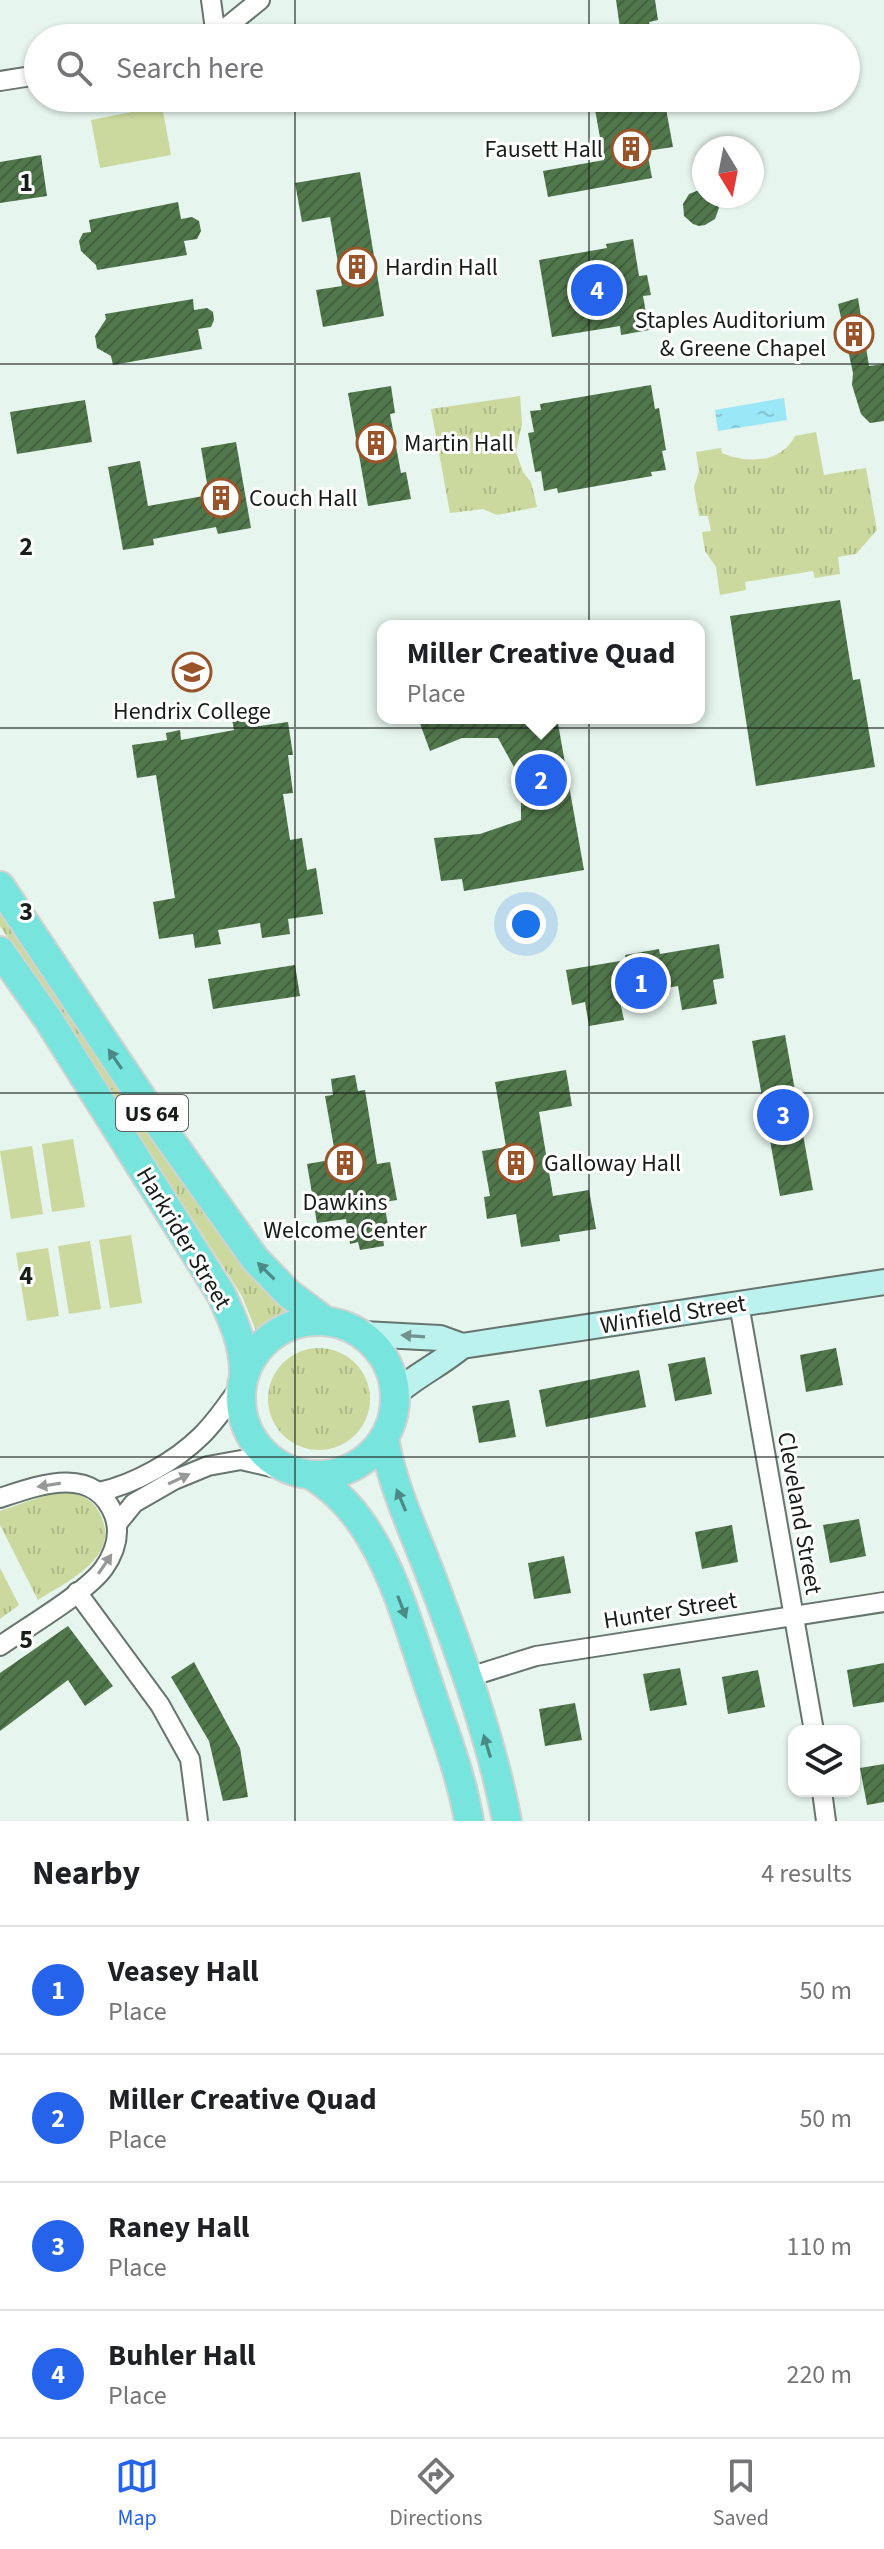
<!DOCTYPE html>
<html lang="en">
<head>
<meta charset="utf-8">
<style>
  :root { --surface:#fff; --page:#f2f2f2; --text:#202124; --muted:#757577; --line:#e0e0e0; --accent:#2563eb }
  body { margin:0; font-family:"Source Sans 3",sans-serif; background:var(--page); color:var(--text) }
  .controls { position:absolute; right:24px; bottom:24px; display:grid; overflow:hidden; border-radius:16px; box-shadow:0 2px 6px #0004 }
  .controls button { width:72px; height:72px; display:grid; place-items:center; padding:0; border:0; border-bottom:2px solid var(--line); background:var(--surface); color:var(--text); font:40px sans-serif }
  .compass { position:absolute; left:692px; top:136px; width:72px; height:72px; border-radius:50%; background:var(--surface); box-shadow:0 2px 6px #0004; rotate:170deg }
  .you { position:absolute; left:526px; top:924px; width:28px; height:28px; margin:-20px; border:6px solid #fff; border-radius:50%; background:#1a73e8; box-shadow:0 0 0 12px #1a73e833 }
  .badge { display:grid; place-items:center; width:52px; height:52px; border-radius:50%; background:var(--accent); color:#fff; font-size:26px; font-weight:700 }
  .pin { position:absolute; translate:-50% -50%; border:4px solid #fff; box-shadow:0 2px 8px #0006 }
  .popup { position:absolute; left:377px; top:620px; width:328px; height:104px; box-sizing:border-box; display:grid; place-content:center; border-radius:16px; background:var(--surface); filter:drop-shadow(0 2px 6px #0005); font-size:26px; white-space:nowrap; color:var(--muted) }
  .popup b { font-size:30px; color:var(--text) }
  .popup::after { content:''; position:absolute; left:50%; top:100%; margin-left:-16px; border:16px solid transparent; border-top-color:var(--surface) }
  .list { margin:0; padding:0; list-style:none }
  h2 { display:flex; justify-content:space-between; align-items:center; height:104px; margin:0; padding:0 32px; font-size:34px }
  h2 small { font-size:26px; font-weight:400; color:var(--muted) }
  .list li { display:grid; grid-template-columns:52px 1fr auto; gap:24px; align-items:center; box-sizing:border-box; height:128px; padding:0 32px; border-top:2px solid var(--line) }
  .list b { display:block; font-size:30px; white-space:nowrap }
  .list p { margin:0; font-size:26px; white-space:nowrap; color:var(--muted) }
  .list em { font-size:26px; font-style:normal; color:var(--muted) }
  .icon { flex:none; width:44px; height:44px; fill:none; stroke:currentColor; stroke-width:2; stroke-linecap:round; stroke-linejoin:round }
  .map { position:relative; flex:none; width:884px; height:1821px; overflow:hidden }
  .search { position:absolute; background:var(--surface); box-shadow:0 2px 6px #0004; left:24px; right:24px; top:24px; height:88px; display:flex; align-items:center; gap:20px; box-sizing:border-box; padding:0 28px; border-radius:44px; color:var(--muted); font-size:30px }
  .sheet { height:616px; background:var(--surface) }
  nav { display:flex; justify-content:space-around; align-items:center; box-sizing:border-box; height:112px; border-top:2px solid var(--line); background:var(--surface); font-size:22px; color:var(--muted) }
  nav a { display:grid; justify-items:center; gap:4px }
  nav .on { color:var(--accent) }
  .map>svg:first-child { display:block }
  .grass { fill:url(#grass-tufts) }
  .pitch { fill:#cbd89e }
  .water { fill:url(#water-ripples) }
  .building { fill:url(#building-hatch) }
  .lines { fill:none; stroke-linecap:round; stroke-linejoin:round }
  .street-casing { stroke:#67756e; stroke-width:22 }
  .secondary-casing { stroke:#67756e; stroke-width:28 }
  .primary-casing { stroke:#d1d2d1; stroke-width:32 }
  .street { stroke:#fff; stroke-width:18 }
  .secondary { stroke:#bbf2ee; stroke-width:24 }
  .primary { stroke:#77e4dd; stroke-width:28 }
  .oneway { fill:#4c8a85 }
  .oneway2 { fill:#72928f }
  .oneway3 { fill:#979998 }
  .grid { fill:none; stroke:#181d1a; stroke-width:2; stroke-opacity:0.55 }
  .labels { text-anchor:middle; stroke-width:6; stroke-linejoin:round; paint-order:stroke }
  .shield { fill:#fff; stroke:#5d615f; stroke-width:2 }
  .shield-label { font-size:22px; font-weight:bold; fill:#181d1a }
  .poi-label { font-size:24px; fill:#181d1a; stroke:#fff; text-anchor:start }
  .street-label { font-size:24px; fill:#181d1a; stroke:#fff }
  .grid-label { font-size:26px; text-anchor:middle; font-weight:bold; fill:#181d1a; stroke:#fff; stroke-width:6; stroke-linejoin:round; paint-order:stroke }
</style>
</head>
<body>
<div class="map">
<svg width="884" height="1821" viewBox="0 0 884 1821">
  <defs>
    <pattern id="grass-tufts" width="24" height="20" patternUnits="userSpaceOnUse" patternTransform="scale(2)"><rect width="24" height="20" fill="#cbd89e"/><path d="M3 7l-1-3M5 7V3M7 7l1-3M15 17l-1-3M17 17v-4M19 17l1-3" fill="none" stroke="#aeb988"/></pattern>
    <pattern id="water-ripples" width="26" height="14" patternUnits="userSpaceOnUse" patternTransform="scale(2)"><rect width="26" height="14" fill="#9ae8f7"/><path d="M2 4q2-2 4 0t4 0M15 11q2-2 4 0t4 0" fill="none" stroke="#84c7d3"/></pattern>
    <pattern id="building-hatch" width="6" height="6" patternUnits="userSpaceOnUse" patternTransform="scale(2)"><rect width="6" height="6" fill="#51774c"/><path d="M-1 1l2-2M0 6l6-6M5 7l2-2" fill="none" stroke="#42613e"/></pattern>
  </defs>
  <rect width="100%" height="100%" fill="#e6f5ee"/>
  <g class="grass">
    <path d="M520,396L522,424L516,452L523,472L531,482L537,507L497,515L483,509L450,513L431,409Z"/>
    <path d="M816,432L824,475L866,468L877,530L856,554L838,557L840,574L815,578L813,571L745,582L746,590L720,595L716,567L705,551L702,532L711,531L708,516H699L694,487L699,471L696,452L721,448L722,453C747,464 782,463 795,436Z"/>
    <path d="M0,902L292,1310L273,1320L256,1331L242,1296L109,1088L0,926Z"/>
    <circle cx="319" cy="1399" r="51"/>
    <path d="M55,1492C73,1492 90,1495 99,1512C124,1556 68,1581 38,1600L0,1525V1511Z"/>
    <path d="M0,1568L19,1605L0,1619Z"/>
  </g>
  <g class="pitch">
    <path d="M162,106L171,155L100,168L91,120Z"/>
    <path d="M73,1139L85,1207L52,1212L42,1144Z"/>
    <path d="M32,1146L43,1214L11,1219L0,1151Z"/>
    <path d="M131,1235L142,1303L110,1308L99,1240Z"/>
    <path d="M90,1241L101,1309L69,1314L58,1246Z"/>
    <path d="M48,1248L59,1316L27,1321L16,1253Z"/>
  </g>
  <path class="water" d="M784,398L787,420L718,431L715,410Z"/>
  <g class="building">
    <path d="M616,0H655L658,20L649,22L651,30L621,35Z"/>
    <path d="M593,98H664L673,147L647,151L652,178L548,197L543,171L604,160Z"/>
    <path d="M41,155L47,196L0,203V162Z"/>
    <path d="M360,172L384,316L323,327L316,290L342,286L330,217L302,222L295,183Z"/>
    <path d="M704,188V196H715L719,208L715,219L705,225L699,226L693,224L684,216L683,204L689,194Z"/>
    <path d="M178,202L181,219L192,217L199,221L201,231L197,239L184,241L187,255L97,270L96,265L81,251L79,241L83,233L91,232L89,220Z"/>
    <path d="M633,239L639,276L647,275L651,295L643,296L649,330L621,335L620,326L552,337L539,260L607,248L606,244Z"/>
    <path d="M858,298L869,366L884,364V421L870,423L861,414L852,385L853,373L838,304Z"/>
    <path d="M193,299L194,310L207,308L213,312L214,320L211,327L198,329L202,349L113,365L111,356L97,348L95,336L106,319L105,314Z"/>
    <path d="M651,385L655,409L659,408L666,450L662,451L666,470L651,472L652,476L558,493L557,488L544,491L541,471L535,472L528,433L534,432L530,411L541,410L540,404Z"/>
    <path d="M391,386L395,413L390,414L401,473L406,472L411,499L368,506L348,393Z"/>
    <path d="M85,400L92,442L17,454L10,412Z"/>
    <path d="M236,442L251,528L218,534L216,527L153,539L154,545L123,550L108,467L140,461L148,506L209,495L201,448Z"/>
    <path d="M840,600L853,680L860,679L875,767L756,786L730,616Z"/>
    <path d="M250,716L252,727L288,722L293,755H288L293,793L283,794L290,840L302,838L307,870L316,868L323,914L288,919L290,934L262,938L260,923L218,930L221,944L195,948L193,934L159,939L153,902L175,898L156,775L137,778L132,745L167,740L166,733L180,730L181,740L234,730L232,719Z"/>
    <path d="M418,718H557L584,870L464,891L462,879L441,881L434,838L480,834L521,820V766L514,767L498,738H462L430,751Z"/>
    <path d="M719,944L724,978L713,980L717,1004L682,1010L678,986L619,997L624,1020L589,1026L585,1002L572,1005L566,970L626,960L625,955L659,949L660,954Z"/>
    <path d="M295,965L300,996L213,1009L208,979Z"/>
    <path d="M785,1035L813,1190L780,1196L752,1041Z"/>
    <path d="M566,1070L572,1106L539,1112L553,1196L589,1190L596,1229L559,1235L560,1241L521,1247L516,1214L487,1219L484,1197L490,1196L482,1151L506,1147L495,1082Z"/>
    <path d="M355,1075L358,1091L365,1090L377,1164L390,1162L397,1200L384,1202L390,1237L383,1238L384,1246L360,1250L358,1242L350,1244L346,1219L317,1223L307,1164L336,1159L325,1096L333,1095L331,1079Z"/>
    <path d="M836,1348L843,1385L806,1392L800,1355Z"/>
    <path d="M705,1357L712,1394L675,1401L668,1364Z"/>
    <path d="M639,1370L646,1407L546,1427L539,1390Z"/>
    <path d="M509,1400L516,1437L479,1443L472,1406Z"/>
    <path d="M859,1519L866,1556L830,1563L823,1525Z"/>
    <path d="M732,1525L738,1562L702,1569L695,1532Z"/>
    <path d="M564,1556L571,1593L534,1599L528,1563Z"/>
    <path d="M68,1626L113,1686L85,1706L68,1680L0,1731V1673Z"/>
    <path d="M194,1662L240,1748L248,1797L223,1801L209,1741L171,1677Z"/>
    <path d="M884,1663V1702L853,1707L847,1670Z"/>
    <path d="M680,1668L687,1705L650,1711L643,1674Z"/>
    <path d="M758,1670L765,1707L728,1714L722,1677Z"/>
    <path d="M575,1703L582,1740L545,1746L539,1709Z"/>
    <path d="M884,1764V1802L867,1805L860,1768Z"/>
  </g>
  <g class="lines">
    <g class="street-casing">
      <g id="street">
        <path d="M211,0L216,37"/>
        <path d="M213,38L260,0"/>
        <path d="M0,81L38,75"/>
        <path d="M739,1304L814,1731"/>
        <path d="M99,1492C135,1484 176,1461 202,1435C217,1420 229,1402 241,1385"/>
        <path d="M0,1498C39,1485 94,1464 114,1515C121,1534 115,1552 104,1568C87,1592 27,1627 0,1646"/>
        <path d="M117,1524L134,1503L174,1480L208,1466L241,1460L292,1472"/>
        <path d="M77,1592L160,1705L190,1759L198,1821"/>
        <path d="M466,1678L536,1656L884,1602"/>
        <path d="M822,1791L826,1821"/>
      </g>
    </g>
    <g class="secondary-casing">
      <g id="secondary">
        <path d="M363,1334L440,1338L462,1346L884,1282"/>
        <path d="M395,1394C416,1375 441,1364 462,1346"/>
      </g>
    </g>
    <g class="primary-casing">
      <g id="primary">
        <path d="M0,886L166,1134L255,1259L288,1293L325,1321"/>
        <path d="M0,951L48,1019L221,1294C233,1320 244,1344 244,1372"/>
        <circle cx="318" cy="1398" r="77"/>
        <path d="M384,1438C392,1486 414,1531 431,1576C460,1653 492,1741 507,1821"/>
        <path d="M313,1476C338,1492 356,1512 371,1538C397,1581 411,1633 427,1680C442,1726 461,1773 469,1821"/>
      </g>
    </g>
    <use href="#street" class="street"/>
    <use href="#secondary" class="secondary"/>
    <use href="#primary" class="primary"/>
  </g>
  <defs><path id="oneway-solid" d="M-6-.8H1V-3.2L6.5 0L1 3.2V.8H-6Z" transform="scale(2)"/></defs>
  <g class="oneway">
    <use href="#oneway-solid" transform="translate(115 1059) rotate(-124)"/>
    <use href="#oneway-solid" transform="translate(266 1271) rotate(-135)"/>
    <use href="#oneway-solid" transform="translate(401 1500) rotate(-113)"/>
    <use href="#oneway-solid" transform="translate(402 1607) rotate(69)"/>
    <use href="#oneway-solid" transform="translate(487 1746) rotate(-107)"/>
  </g>
  <use class="oneway2" href="#oneway-solid" transform="translate(413 1336) rotate(-176)"/>
  <g class="oneway3">
    <use href="#oneway-solid" transform="translate(179 1479) rotate(-25)"/>
    <use href="#oneway-solid" transform="translate(49 1485) rotate(171)"/>
    <use href="#oneway-solid" transform="translate(105 1564) rotate(-56)"/>
  </g>
  <path class="grid" d="M295,0V38M589,0V38M295,98V1821M589,98V1821M0,364H884M0,728H884M0,1093H884M0,1457H884"/>
  <defs>
    <g id="building-ring" transform="scale(2)"><circle r="9.5" fill="#fff" stroke="#99542a" stroke-width="1.5"/><path d="M-4-6H4V6H1V3H-1V6H-4ZM-2.5-4.3h1.7v1.8h-1.7ZM.8-4.3h1.7v1.8H.8ZM-2.5-1h1.7V.8h-1.7ZM.8-1h1.7V.8H.8Z" fill="#99542a"/></g>
    <g id="university-ring" transform="scale(2)"><circle r="9.5" fill="#fff" stroke="#99542a" stroke-width="1.5"/><path d="M0-5L7-2L0 1L-7-2ZM-4 1L0 2.5L4 1V4Q0 6-4 4Z" fill="#99542a"/></g>
  </defs>
  <g fill-rule="evenodd">
    <use href="#building-ring" x="631" y="149"/>
    <use href="#building-ring" x="357" y="267"/>
    <use href="#building-ring" x="854" y="334"/>
    <use href="#building-ring" x="376" y="443"/>
    <use href="#building-ring" x="221" y="498"/>
    <use href="#university-ring" x="192" y="672"/>
    <use href="#building-ring" x="345" y="1163"/>
    <use href="#building-ring" x="516" y="1163"/>
  </g>
  <g class="labels">
    <rect class="shield" x="116" y="1095" width="72" height="36" rx="6"/>
    <g class="shield-label">
      <text x="152" y="1121">US 64</text>
    </g>
    <g class="poi-label">
      <text x="603" y="157" text-anchor="end">Fausett Hall</text>
      <text x="385" y="275">Hardin Hall</text>
      <text x="826" y="328" text-anchor="end">Staples Auditorium<tspan x="826" dy="28">&amp; Greene Chapel</tspan></text>
      <text x="404" y="451">Martin Hall</text>
      <text x="249" y="506">Couch Hall</text>
      <text x="192" y="719" text-anchor="middle">Hendrix College</text>
      <text x="544" y="1171">Galloway Hall</text>
      <text x="345" y="1210" text-anchor="middle">Dawkins<tspan x="345" dy="28">Welcome Center</tspan></text>
    </g>
    <g class="street-label">
      <text transform="translate(184 1238) rotate(59)" y="8">Harkrider Street</text>
      <text transform="translate(673 1314) rotate(-9)" y="8">Winfield Street</text>
      <text transform="translate(800 1513) rotate(80)" y="8">Cleveland Street</text>
      <text transform="translate(670 1610) rotate(-9)" y="8">Hunter Street</text>
    </g>
  </g>
  <g class="grid-label">
    <text x="26" y="191">1</text>
    <text x="26" y="555">2</text>
    <text x="26" y="920">3</text>
    <text x="26" y="1284">4</text>
    <text x="26" y="1648">5</text>
  </g>
</svg>
<div class="controls">
<button><svg class="icon" aria-label="layers" viewBox="0 0 24 24"><path d="M12 4l9 5-9 5-9-5zM3 14l9 5 9-5"/></svg></button>
</div>
<svg class="compass" viewBox="-18 -18 36 36"><path d="M0-13l5 13h-10z" fill="#e53935"/><path d="M0 13l5-13h-10z" fill="#757577"/></svg>
<div class="you"></div>
<div class="pin badge" style="left:641px;top:983px">1</div>
<div class="pin badge" style="left:541px;top:780px">2</div>
<div class="popup"><b>Miller Creative Quad</b>Place</div>
<div class="pin badge" style="left:783px;top:1115px">3</div>
<div class="pin badge" style="left:597px;top:290px">4</div>
<div class="search"><svg class="icon" aria-label="search" viewBox="0 0 24 24"><circle cx="10" cy="10" r="6"/><path d="M15 15l6 6"/></svg>Search here</div>
</div>
<section class="sheet">
<h2>Nearby<small>4 results</small></h2>
<ul class="list">
<li><span class="badge">1</span><div><b>Veasey Hall</b><p>Place</p></div><em>50 m</em></li>
<li><span class="badge">2</span><div><b>Miller Creative Quad</b><p>Place</p></div><em>50 m</em></li>
<li><span class="badge">3</span><div><b>Raney Hall</b><p>Place</p></div><em>110 m</em></li>
<li><span class="badge">4</span><div><b>Buhler Hall</b><p>Place</p></div><em>220 m</em></li>
</ul>
</section>
<nav>
<a class="on"><svg class="icon" aria-label="map" viewBox="0 0 24 24"><path d="M3 6l6-2 6 2 6-2v14l-6 2-6-2-6 2zM9 4v14M15 6v14"/></svg>Map</a>
<a><svg class="icon" aria-label="directions" viewBox="0 0 24 24"><path d="M12 3l9 9-9 9-9-9zM9 14v-3h6M13 9l2 2-2 2"/></svg>Directions</a>
<a><svg class="icon" aria-label="saved" viewBox="0 0 24 24"><path d="M7 4h10v16l-5-4-5 4z"/></svg>Saved</a>
</nav>
</body>
</html>
